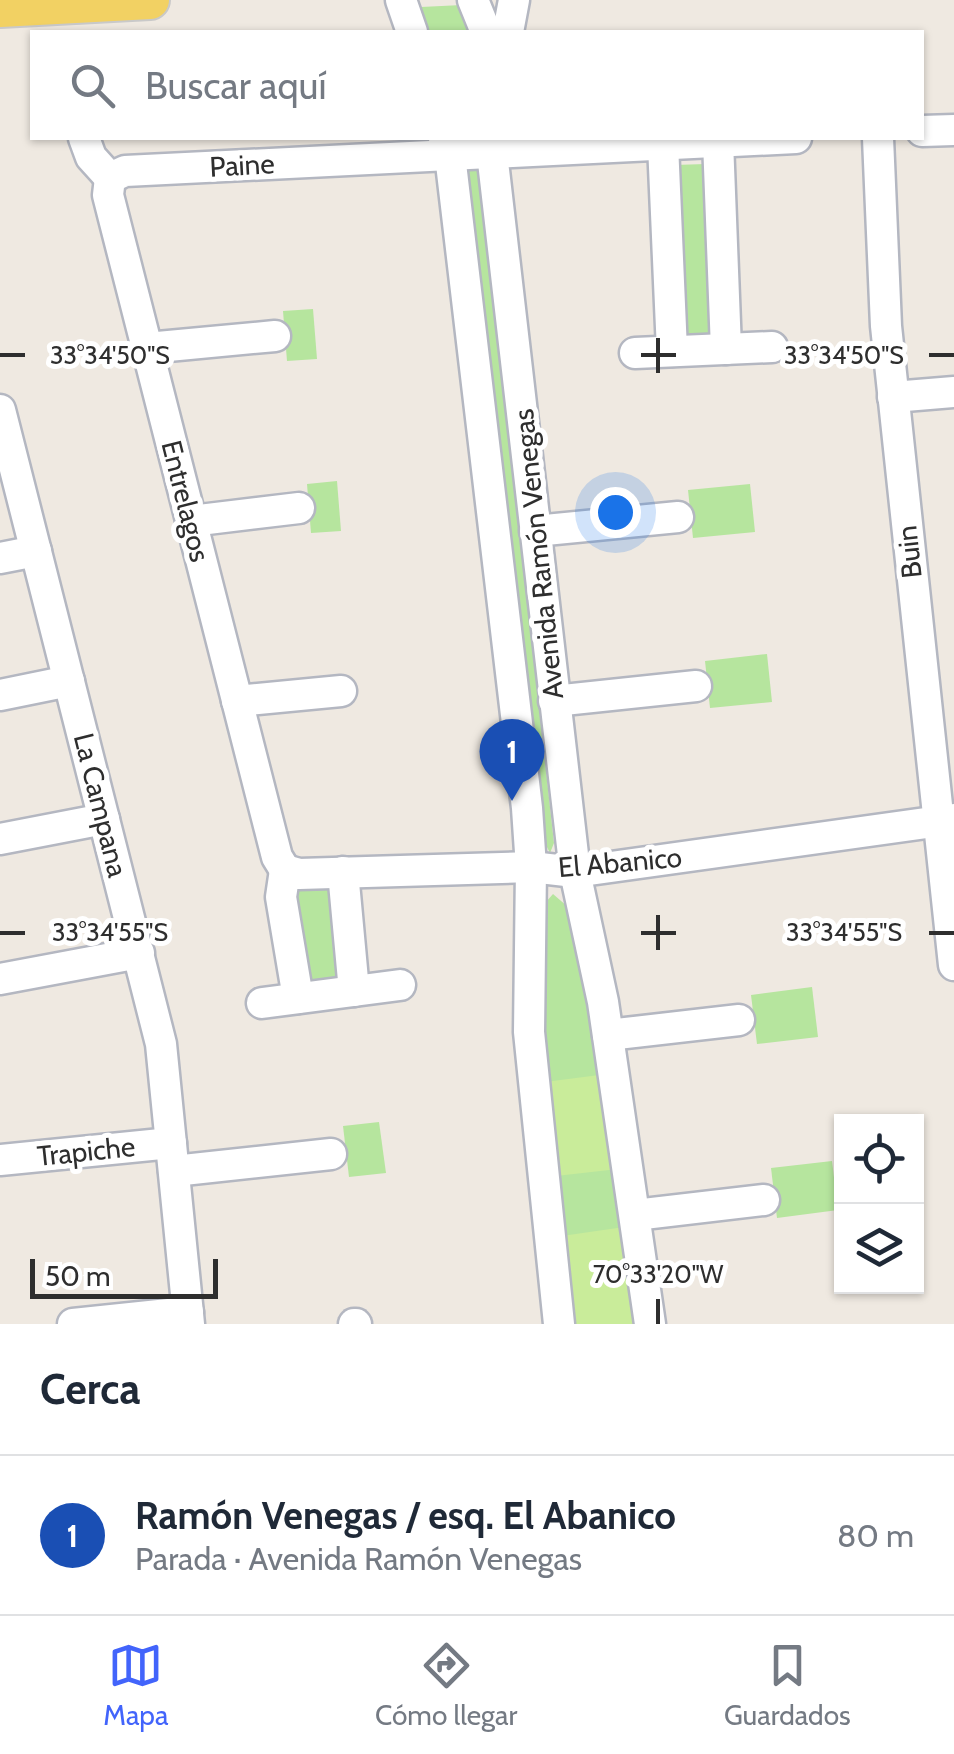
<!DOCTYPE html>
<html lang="es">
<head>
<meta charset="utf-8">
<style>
  :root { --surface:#fff; --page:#f6f6f7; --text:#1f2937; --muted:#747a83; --line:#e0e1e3; --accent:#4264fb }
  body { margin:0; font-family:Cabin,sans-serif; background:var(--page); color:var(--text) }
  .controls { position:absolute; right:30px; bottom:30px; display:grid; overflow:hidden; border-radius:0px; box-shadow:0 2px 8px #0004 }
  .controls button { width:90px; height:90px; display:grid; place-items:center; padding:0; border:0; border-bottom:2px solid var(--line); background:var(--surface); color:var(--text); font:50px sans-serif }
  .scale { position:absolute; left:30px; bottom:25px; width:188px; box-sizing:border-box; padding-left:10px; border:5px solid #2e2e2e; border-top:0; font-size:28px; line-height:35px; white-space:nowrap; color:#2e2e2e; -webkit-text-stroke:8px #fff; paint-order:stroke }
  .you { position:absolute; left:615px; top:512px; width:35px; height:35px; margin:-25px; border:8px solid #fff; border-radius:50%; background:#1a73e8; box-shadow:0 0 0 15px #1a73e833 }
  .badge { display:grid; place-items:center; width:65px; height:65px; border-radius:50%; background:var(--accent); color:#fff; font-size:32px; font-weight:700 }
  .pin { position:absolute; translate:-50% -82px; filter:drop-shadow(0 2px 5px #0008) }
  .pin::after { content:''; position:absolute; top:52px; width:35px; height:30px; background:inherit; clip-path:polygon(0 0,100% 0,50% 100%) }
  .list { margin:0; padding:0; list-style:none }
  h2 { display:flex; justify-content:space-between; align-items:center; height:130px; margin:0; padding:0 40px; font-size:42px }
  h2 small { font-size:32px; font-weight:400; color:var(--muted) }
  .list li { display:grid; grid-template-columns:65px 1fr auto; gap:30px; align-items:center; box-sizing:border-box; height:160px; padding:0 40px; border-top:2px solid var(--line) }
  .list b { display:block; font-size:38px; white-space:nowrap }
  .list p { margin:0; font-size:32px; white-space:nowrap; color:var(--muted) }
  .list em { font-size:32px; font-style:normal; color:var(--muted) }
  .icon { flex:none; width:55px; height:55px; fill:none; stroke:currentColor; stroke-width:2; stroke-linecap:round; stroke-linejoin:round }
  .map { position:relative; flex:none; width:954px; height:1324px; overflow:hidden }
  .search { position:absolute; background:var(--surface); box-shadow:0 2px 8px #0004; left:30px; right:30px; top:30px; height:110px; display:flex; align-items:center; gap:25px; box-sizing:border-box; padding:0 35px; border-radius:0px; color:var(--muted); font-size:38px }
  .sheet { height:290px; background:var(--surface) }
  nav { display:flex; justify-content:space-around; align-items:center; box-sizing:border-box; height:140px; border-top:2px solid var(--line); background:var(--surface); font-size:28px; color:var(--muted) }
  nav a { display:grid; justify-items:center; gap:5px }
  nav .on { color:var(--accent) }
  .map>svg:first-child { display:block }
  .green { fill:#b6e59e }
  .pitch { fill:#c9ec9a }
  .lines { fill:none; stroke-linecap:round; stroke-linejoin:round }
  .minor-casing { stroke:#b4b7c1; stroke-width:35 }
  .major-casing { stroke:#c9c9c9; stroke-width:42 }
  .minor { stroke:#fff; stroke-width:30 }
  .major { stroke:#f2d163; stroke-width:38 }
  .ticks { fill:none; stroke:#2e2e2e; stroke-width:4 }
  .labels { text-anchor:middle; stroke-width:10; stroke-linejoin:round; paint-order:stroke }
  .street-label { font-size:28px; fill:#2e2e2e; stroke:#fff }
  .ticks-label { font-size:25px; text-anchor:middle; fill:#2e2e2e; stroke:#fff; stroke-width:10; stroke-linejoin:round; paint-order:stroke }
</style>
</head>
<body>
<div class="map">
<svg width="954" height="1324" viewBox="0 0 954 1324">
  <rect width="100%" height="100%" fill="#efe9e1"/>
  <g class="green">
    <path d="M462,5L470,32H428L421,7Z"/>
    <path d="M456,138H484L480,172L554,843L550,853L544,841Z"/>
    <path d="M706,164L712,334H679L674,165Z"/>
    <path d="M313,309L317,359L287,361L283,311Z"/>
    <path d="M337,481L341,531L311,533L307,484Z"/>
    <path d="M750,484L755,532L693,538L688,490Z"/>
    <path d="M767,654L772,702L710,708L705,661Z"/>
    <path d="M337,888L346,982L307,985L295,891Z"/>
    <path d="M553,894L568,907L606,1051L638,1324H568L538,1064L539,910Z"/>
    <path d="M812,987L818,1037L757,1044L751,995Z"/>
    <path d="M379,1122L386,1173L349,1177L343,1126Z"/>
    <path d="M832,1161L838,1210L777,1218L771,1168Z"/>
  </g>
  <g class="pitch">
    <path d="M607,1074L618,1169L556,1176L545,1082Z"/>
    <path d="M624,1227L637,1324H574L562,1236Z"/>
  </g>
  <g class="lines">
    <g class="minor-casing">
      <g id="minor">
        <path d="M401,0L412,32"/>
        <path d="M473,0L486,32"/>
        <path d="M508,32L514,0"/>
        <path d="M922,131L954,130"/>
        <path d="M84,138L91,157L110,178"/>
        <path d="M444,138L450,155L527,808L531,867L529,1032L559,1324"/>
        <path d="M494,138L492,153L575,872L603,1002L650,1324"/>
        <path d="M878,138L886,326L954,965"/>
        <path d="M718,141L726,349"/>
        <path d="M663,144L672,351"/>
        <path d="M110,178L108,195L277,857L285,870"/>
        <path d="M110,178L125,171L796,138"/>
        <path d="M147,348L275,336"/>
        <path d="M635,353L772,347"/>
        <path d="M893,397L954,392"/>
        <path d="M0,410L161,1044L189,1324"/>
        <path d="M191,521L299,508"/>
        <path d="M535,531L678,517"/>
        <path d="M0,558L36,551"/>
        <path d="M0,695L69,681"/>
        <path d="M237,701L341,691"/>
        <path d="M554,701L696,686"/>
        <path d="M0,839L104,819"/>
        <path d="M285,870L299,874L531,867L575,872L954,819"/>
        <path d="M285,870L281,897L298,998"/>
        <path d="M343,872L354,991"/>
        <path d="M0,979L139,953"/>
        <path d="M262,1003L400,985"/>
        <path d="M608,1035L739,1020"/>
        <path d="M0,1160L171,1143"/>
        <path d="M174,1171L331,1154"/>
        <path d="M635,1215L764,1200"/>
        <path d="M73,1324L188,1312"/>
        <path d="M354,1324H356"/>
      </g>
    </g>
    <g class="major-casing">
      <path id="major" d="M0,8L150,0"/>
    </g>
    <use href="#minor" class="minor"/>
    <use href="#major" class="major"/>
  </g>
  <path class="ticks" d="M658,338V373M0,355H25M641,355H676M929,355H954M658,915V950M0,933H25M641,933H676M929,933H954M658,1299V1324"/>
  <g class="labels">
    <g class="street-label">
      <text transform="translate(242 165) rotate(-3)" y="10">Paine</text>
      <text transform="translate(186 501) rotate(76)" y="10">Entrelagos</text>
      <text transform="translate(909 552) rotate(-96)" y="10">Buin</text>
      <text transform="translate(538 554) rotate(-96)" y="10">Avenida Ramón Venegas</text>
      <text transform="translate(101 805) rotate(76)" y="10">La Campana</text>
      <text transform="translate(620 862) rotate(-5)" y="10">El Abanico</text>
      <text transform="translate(86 1151) rotate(-6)" y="10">Trapiche</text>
    </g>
  </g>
  <g class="ticks-label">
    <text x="110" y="364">33°34'50"S</text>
    <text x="844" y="364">33°34'50"S</text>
    <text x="110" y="941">33°34'55"S</text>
    <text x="844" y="941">33°34'55"S</text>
    <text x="658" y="1283">70°33'20"W</text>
  </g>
</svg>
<div class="controls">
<button><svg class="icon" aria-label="locate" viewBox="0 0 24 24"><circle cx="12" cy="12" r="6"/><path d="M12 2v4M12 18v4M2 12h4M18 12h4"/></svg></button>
<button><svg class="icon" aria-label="layers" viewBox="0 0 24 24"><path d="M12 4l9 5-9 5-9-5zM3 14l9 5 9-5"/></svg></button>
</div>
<div class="scale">50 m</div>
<div class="you"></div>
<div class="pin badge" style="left:512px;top:801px;background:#1a4fb4">1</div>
<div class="search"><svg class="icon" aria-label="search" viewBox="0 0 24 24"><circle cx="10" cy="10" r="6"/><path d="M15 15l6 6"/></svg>Buscar aquí</div>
</div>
<section class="sheet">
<h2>Cerca<small></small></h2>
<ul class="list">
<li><span class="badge" style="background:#1a4fb4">1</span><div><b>Ramón Venegas / esq. El Abanico</b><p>Parada · Avenida Ramón Venegas</p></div><em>80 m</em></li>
</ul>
</section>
<nav>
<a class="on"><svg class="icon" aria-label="map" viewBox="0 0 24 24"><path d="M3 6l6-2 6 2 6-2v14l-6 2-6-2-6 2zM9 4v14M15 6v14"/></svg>Mapa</a>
<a><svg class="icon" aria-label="directions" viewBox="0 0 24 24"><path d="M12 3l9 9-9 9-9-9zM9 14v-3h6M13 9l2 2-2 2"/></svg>Cómo llegar</a>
<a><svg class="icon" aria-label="saved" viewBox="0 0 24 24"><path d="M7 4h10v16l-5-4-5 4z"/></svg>Guardados</a>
</nav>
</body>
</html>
